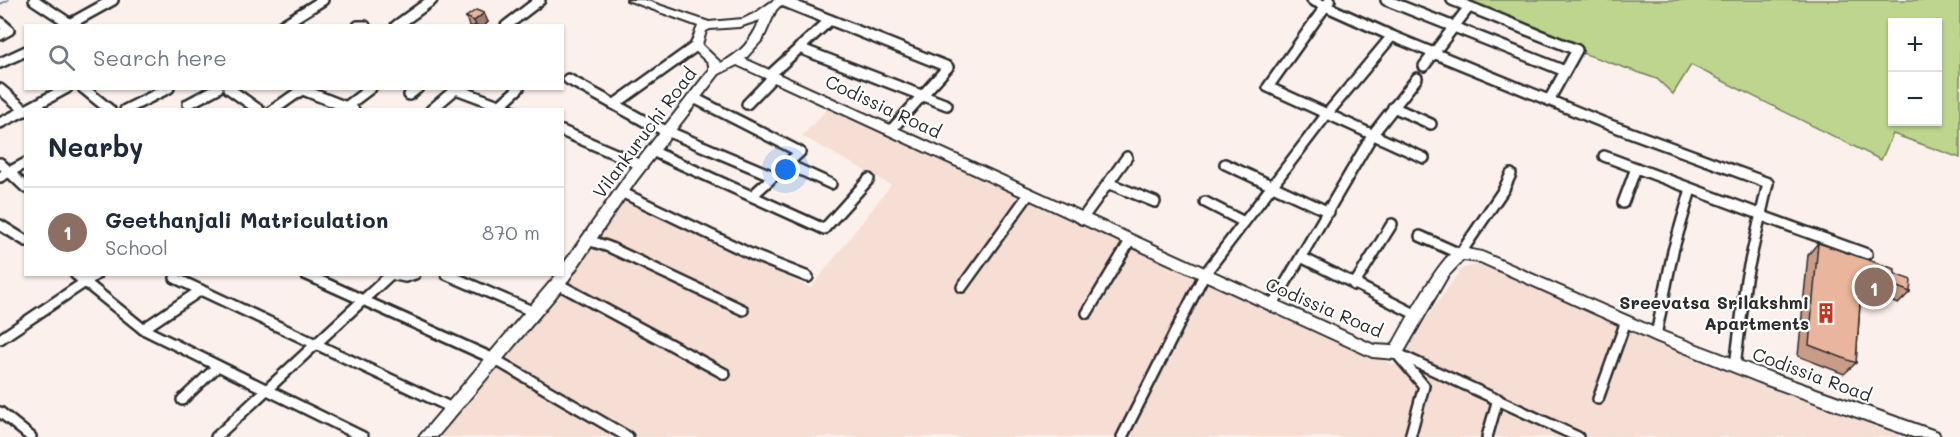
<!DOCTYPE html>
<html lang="en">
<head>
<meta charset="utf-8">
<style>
  :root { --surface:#fff; --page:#f2f2f3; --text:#1f2937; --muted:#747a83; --line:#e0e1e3; --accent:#7c3aed }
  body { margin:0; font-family:Mali,sans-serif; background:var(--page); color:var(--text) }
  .controls { position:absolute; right:18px; top:18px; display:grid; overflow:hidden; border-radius:0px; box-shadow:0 2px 4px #0004 }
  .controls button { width:54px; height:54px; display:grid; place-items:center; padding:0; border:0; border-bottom:2px solid var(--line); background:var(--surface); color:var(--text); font:30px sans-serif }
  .you { position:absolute; left:786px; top:170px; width:21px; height:21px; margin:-15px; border:4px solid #fff; border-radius:50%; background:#1a73e8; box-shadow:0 0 0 9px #1a73e833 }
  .badge { display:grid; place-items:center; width:39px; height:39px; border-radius:50%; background:var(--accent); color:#fff; font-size:20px; font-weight:700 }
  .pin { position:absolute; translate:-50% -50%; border:3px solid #fff; box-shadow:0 2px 6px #0006 }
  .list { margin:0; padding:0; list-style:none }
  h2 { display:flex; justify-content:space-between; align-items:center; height:78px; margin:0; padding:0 24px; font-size:26px }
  h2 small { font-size:20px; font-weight:400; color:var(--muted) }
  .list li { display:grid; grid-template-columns:39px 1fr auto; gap:18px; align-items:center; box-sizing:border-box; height:90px; padding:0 24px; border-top:2px solid var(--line) }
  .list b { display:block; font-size:22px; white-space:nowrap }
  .list p { margin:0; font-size:20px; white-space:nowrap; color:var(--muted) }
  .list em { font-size:20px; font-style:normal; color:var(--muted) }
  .icon { flex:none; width:33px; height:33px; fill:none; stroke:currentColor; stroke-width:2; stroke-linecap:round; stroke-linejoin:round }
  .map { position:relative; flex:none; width:1960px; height:437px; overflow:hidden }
  .search { position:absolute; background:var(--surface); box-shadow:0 2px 4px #0004; left:24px; top:24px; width:540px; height:66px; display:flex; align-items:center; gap:15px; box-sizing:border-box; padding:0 21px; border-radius:0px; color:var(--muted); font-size:22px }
  .panel { position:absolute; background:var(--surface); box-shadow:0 2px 4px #0004; left:24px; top:108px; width:540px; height:168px; border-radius:0px }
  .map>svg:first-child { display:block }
  .built { fill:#f6ded4 }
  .green { fill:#bdd58c; stroke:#74805c; stroke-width:1.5; fill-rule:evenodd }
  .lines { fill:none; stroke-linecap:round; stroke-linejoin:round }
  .stream { stroke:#6891a2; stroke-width:2 }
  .street-casing { stroke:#2b2b2b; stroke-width:14 }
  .secondary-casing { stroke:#2b2b2b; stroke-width:4 }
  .street { stroke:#fff; stroke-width:9 }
  .secondary { fill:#fff; fill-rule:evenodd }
  .wall { fill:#c99c87; stroke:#2b2b2b; stroke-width:1.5 }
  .shaded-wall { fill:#a47f6e; stroke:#2b2b2b; stroke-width:1.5 }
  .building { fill:#eab59d; stroke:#2b2b2b; stroke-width:1.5 }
  .labels { text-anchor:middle; stroke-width:4.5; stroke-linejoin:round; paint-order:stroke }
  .street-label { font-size:18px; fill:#2b2b2b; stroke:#fff }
  .poi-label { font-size:18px; font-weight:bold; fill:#2b2b2b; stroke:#fff; text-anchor:end }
</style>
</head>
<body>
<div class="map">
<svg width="1960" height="437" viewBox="0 0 1960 437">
  <rect width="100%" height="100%" fill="#fbf0eb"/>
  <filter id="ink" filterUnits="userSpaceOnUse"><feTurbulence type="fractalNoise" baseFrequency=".0167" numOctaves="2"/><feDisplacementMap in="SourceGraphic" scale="12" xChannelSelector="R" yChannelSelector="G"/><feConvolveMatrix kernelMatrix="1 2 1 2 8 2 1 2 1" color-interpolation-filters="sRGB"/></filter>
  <g filter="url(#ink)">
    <path class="built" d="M828,108L1394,365L1461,269L1484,263L1906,437H430L622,201L811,288L891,185L802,136Z"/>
    <path class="green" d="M1465,0H1960V158L1893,134L1881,160L1691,65L1673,94L1657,79L1582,53L1575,42ZM1892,22H1938V122H1892Z"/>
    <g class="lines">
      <path class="stream" d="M0,4L8,0"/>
      <g class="street-casing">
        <g id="street">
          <path d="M34,0L69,23"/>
          <path d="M780,0L948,67L891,130"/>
          <path d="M1312,0L1392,36"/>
          <path d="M1330,0L1268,87L1424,158"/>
          <path d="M1386,0L1565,71"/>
          <path d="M1452,0L1577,50L1549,100"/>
          <path d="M0,22L9,30L0,35"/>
          <path d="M66,26L113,0"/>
          <path d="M281,26L323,0"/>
          <path d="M358,26H365"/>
          <path d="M396,26L432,0"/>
          <path d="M506,26L540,0"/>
          <path d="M799,48L947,105"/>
          <path d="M0,63L26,51"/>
          <path d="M1424,66L1469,7"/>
          <path d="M770,75L830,20"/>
          <path d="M568,79L648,123L773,176"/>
          <path d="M83,88L110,110"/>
          <path d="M228,88L259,110"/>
          <path d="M298,88L354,110"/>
          <path d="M0,89L26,111"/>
          <path d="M456,89L512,110"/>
          <path d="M409,95L418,88"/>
          <path d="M694,98L800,152L752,196"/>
          <path d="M188,104L218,88"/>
          <path d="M615,104L696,46"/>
          <path d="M747,104L774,76"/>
          <path d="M347,106L371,88"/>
          <path d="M1393,107L1431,124"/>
          <path d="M497,108L519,88"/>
          <path d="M26,110L67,88"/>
          <path d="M125,110L169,88"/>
          <path d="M273,110L303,89"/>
          <path d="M431,110L457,88"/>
          <path d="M0,123L26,110"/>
          <path d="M562,131L641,165"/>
          <path d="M652,151L824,229L869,179"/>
          <path d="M1604,156L1762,215"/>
          <path d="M0,163L26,188"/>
          <path d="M787,164L831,184"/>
          <path d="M1225,164L1329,212"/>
          <path d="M0,177L26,163"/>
          <path d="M1108,183L1155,202"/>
          <path d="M621,192L755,256L808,277"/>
          <path d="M1205,202L1244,222"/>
          <path d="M1623,203L1636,168"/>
          <path d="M1762,216L1867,254"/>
          <path d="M1082,219L1127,157"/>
          <path d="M0,225L26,241"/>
          <path d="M1420,236L1460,254L1504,189L1511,174"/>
          <path d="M588,240L609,247L743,310"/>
          <path d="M1301,257L1417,315"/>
          <path d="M75,274L143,329L363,437"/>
          <path d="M305,274L494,359L628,437"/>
          <path d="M390,274L405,277L415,274"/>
          <path d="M446,274L534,312"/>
          <path d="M175,278L452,408"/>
          <path d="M558,284L725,374"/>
          <path d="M1354,285L1392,224"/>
          <path d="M962,287L1029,194"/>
          <path d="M1272,306L1373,134L1417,78"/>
          <path d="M1087,313L1130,241"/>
          <path d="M143,329L201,290"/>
          <path d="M1656,335L1673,251L1691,189"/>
          <path d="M0,339L97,274"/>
          <path d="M1396,353L1578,437"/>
          <path d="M1397,354L1424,386L1410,437"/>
          <path d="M1598,399L1626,321"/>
          <path d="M182,400L218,366"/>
          <path d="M0,412L31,437"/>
          <path d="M216,437L390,275"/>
          <path d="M1122,437L1204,275L1327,114L1392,36L1602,122L1768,183L1746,279L1735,366"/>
          <path d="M1487,437L1498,399"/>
        </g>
      </g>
      <g class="secondary-casing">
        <path id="secondary" d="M627,0H644L709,22L743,19L757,12L774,0H786L776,10L763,39L745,59L1374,345L1392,346C1402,329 1441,253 1458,249C1465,248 1475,251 1482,252L1666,333L1774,374L1938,432L1940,437H1913L1764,384L1656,341L1480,262L1463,260L1447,277L1401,357L1396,359L1372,357L737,65L719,74L636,181L563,288L437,437H419L557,274H562V266L626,175L709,70V64L690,46L698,26ZM760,20C751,41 741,53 721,63L702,45L706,31L710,29L739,27Z"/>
      </g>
      <use href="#street" class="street"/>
      <use href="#secondary" class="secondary"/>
    </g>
    <g class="wall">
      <path d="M466,17L488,22L484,26H469Z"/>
      <path d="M1818,243L1895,274L1910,292L1898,304L1861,289L1856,363L1844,374L1798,356L1808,255Z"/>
    </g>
    <path class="shaded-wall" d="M484,13L488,22L484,26H476L474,21Z"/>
    <g class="building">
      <path d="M476,10L484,13L474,21L466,17Z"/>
      <path d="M1818,243L1895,269V274L1911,280L1910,292L1862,273L1856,363L1809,345Z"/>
    </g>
  </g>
  <defs>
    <g id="building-bare" transform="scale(1.62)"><path d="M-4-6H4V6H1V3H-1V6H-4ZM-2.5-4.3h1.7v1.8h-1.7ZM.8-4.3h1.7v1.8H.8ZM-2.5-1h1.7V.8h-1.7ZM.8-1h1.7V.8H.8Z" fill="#c8321e" stroke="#fff" stroke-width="2.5" paint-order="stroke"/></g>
  </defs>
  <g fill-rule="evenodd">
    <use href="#building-bare" x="1826" y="313"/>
  </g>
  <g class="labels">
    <g class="street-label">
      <text transform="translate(883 107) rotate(25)" y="6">Codissia Road</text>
      <text transform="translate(645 133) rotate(-53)" y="6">Vilankuruchi Road</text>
      <text transform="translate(1324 308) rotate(23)" y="6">Codissia Road</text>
      <text transform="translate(1812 375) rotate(20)" y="6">Codissia Road</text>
    </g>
    <g class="poi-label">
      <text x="1809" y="309">Sreevatsa Srilakshmi<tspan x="1809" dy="21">Apartments</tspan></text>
    </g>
  </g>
</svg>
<div class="controls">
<button>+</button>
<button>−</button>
</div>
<div class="you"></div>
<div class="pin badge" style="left:1874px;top:287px;background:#8d6e63">1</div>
<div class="search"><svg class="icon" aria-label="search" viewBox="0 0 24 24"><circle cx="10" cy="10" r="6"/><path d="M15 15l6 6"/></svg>Search here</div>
<section class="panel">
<h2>Nearby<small></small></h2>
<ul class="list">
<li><span class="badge" style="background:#8d6e63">1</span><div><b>Geethanjali Matriculation</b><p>School</p></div><em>870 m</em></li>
</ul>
</section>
</div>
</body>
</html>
